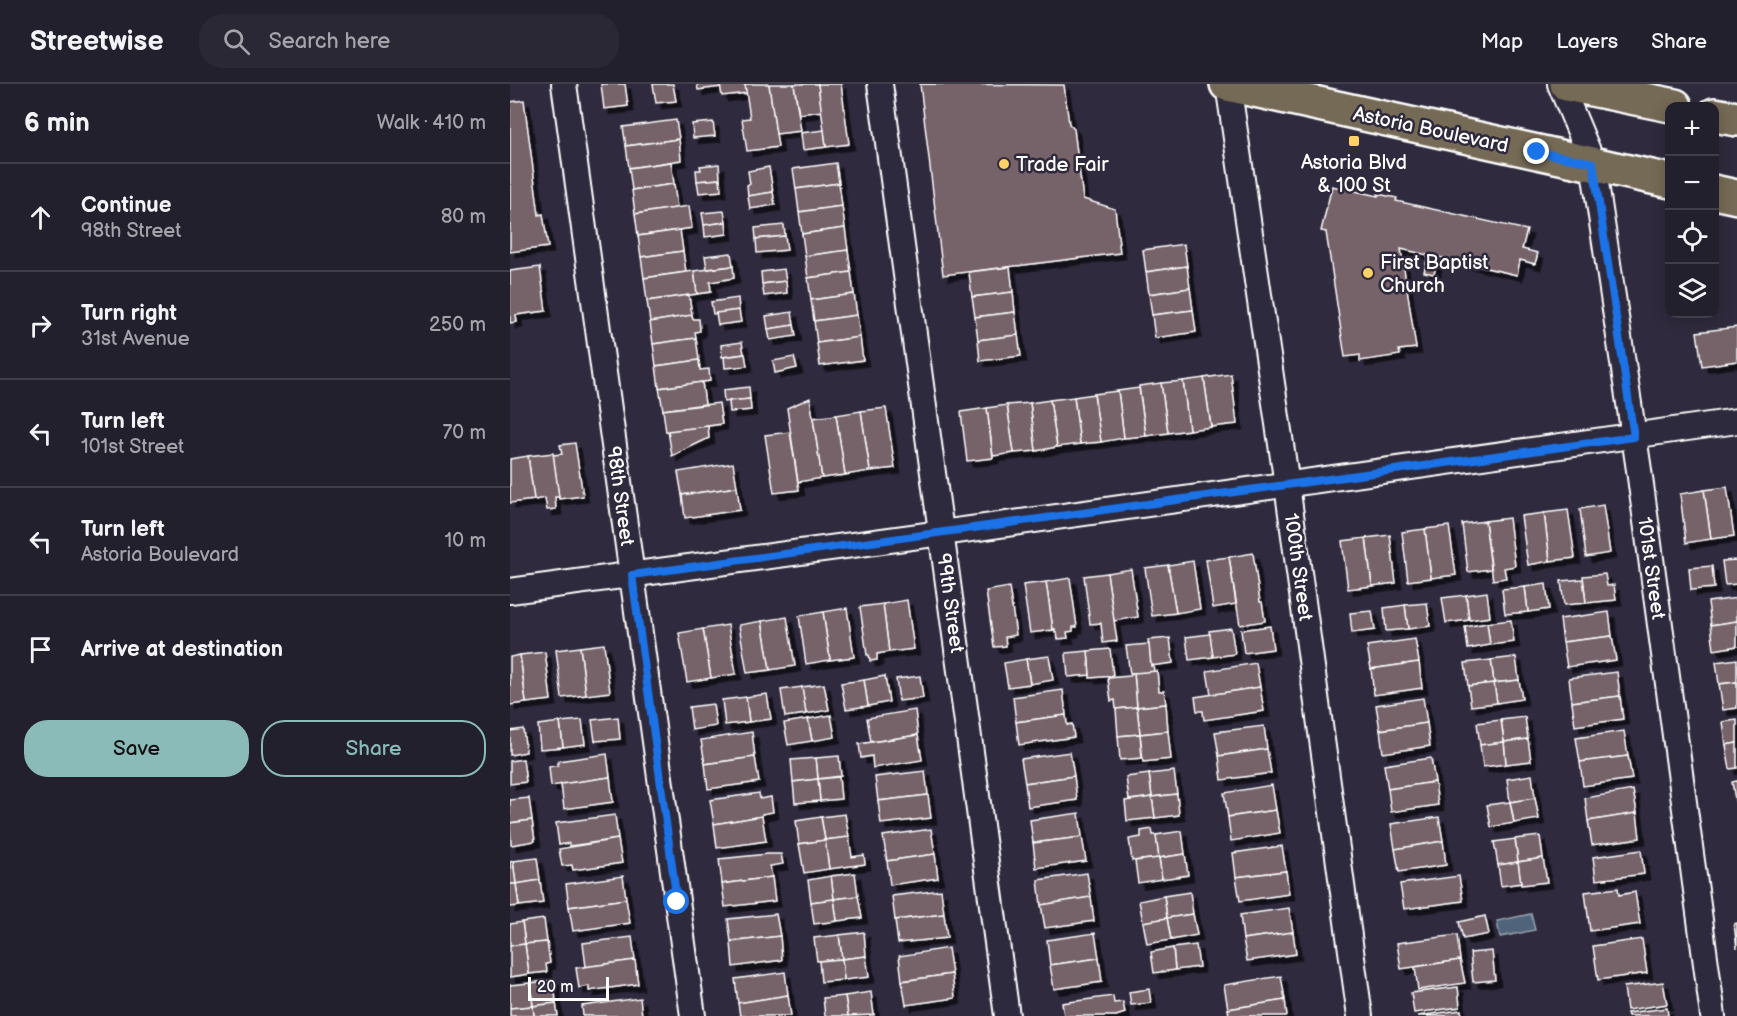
<!DOCTYPE html>
<html lang="en">
<head>
<meta charset="utf-8">
<style>
  :root { --surface:#23202e; --page:#2b2836; --text:#f1f3f6; --muted:#a3a3aa; --line:#403e4a; --accent:#8bbbb9 }
  body { margin:0; font-family:"Balsamiq Sans",sans-serif; background:var(--page); color:var(--text) }
  .controls { position:absolute; right:18px; top:18px; display:grid; overflow:hidden; border-radius:12px; box-shadow:0 3px 15px #0003 }
  .controls button { width:54px; height:54px; display:grid; place-items:center; padding:0; border:0; border-bottom:2px solid var(--line); background:var(--surface); color:var(--text); font:30px sans-serif }
  .scale { position:absolute; left:18px; bottom:15px; width:81px; box-sizing:border-box; padding-left:6px; border:3px solid #fff; border-top:0; font-size:16px; line-height:21px; white-space:nowrap; color:#fff; -webkit-text-stroke:4px #2f2a3d; paint-order:stroke }
  .stop { position:absolute; width:18px; height:18px; margin:-14px; border:4px solid #1a73e8; border-radius:50%; background:#fff }
  .stop.end { background:#1a73e8; border-color:#fff; box-shadow:0 2px 6px #0008 }
  .list { margin:0; padding:0; list-style:none }
  h2 { display:flex; justify-content:space-between; align-items:center; height:78px; margin:0; padding:0 24px; font-size:26px }
  h2 small { font-size:20px; font-weight:400; color:var(--muted) }
  .list li { display:grid; grid-template-columns:39px 1fr auto; gap:18px; align-items:center; box-sizing:border-box; height:108px; padding:0 24px; border-top:2px solid var(--line) }
  .list b { display:block; font-size:22px; white-space:nowrap }
  .list p { margin:0; font-size:20px; white-space:nowrap; color:var(--muted) }
  .list em { font-size:20px; font-style:normal; color:var(--muted) }
  .actions { display:flex; gap:12px; padding:18px 24px }
  .actions a { flex:1; padding:14px 0; border:2px solid var(--accent); border-radius:24px; text-align:center; font-size:21px; color:var(--accent) }
  .actions .main { background:var(--accent); color:#111 }
  .icon { flex:none; width:33px; height:33px; fill:none; stroke:currentColor; stroke-width:2; stroke-linecap:round; stroke-linejoin:round }
  .map { position:relative; flex:none; width:1227px; height:932px; overflow:hidden }
  header { display:flex; align-items:center; gap:36px; box-sizing:border-box; height:84px; padding:0 30px; background:var(--surface); border-bottom:2px solid var(--line) }
  header strong { font-size:28px }
  nav { display:flex; gap:33px; margin-inline-start:auto; font-size:21px }
  .search { width:420px; height:54px; background:var(--page); display:flex; align-items:center; gap:15px; box-sizing:border-box; padding:0 21px; border-radius:24px; color:var(--muted); font-size:22px }
  main { display:flex }
  aside { flex:1; background:var(--surface) }
  .map>svg:first-child { display:block }
  .water { fill:#4f647a; stroke:#95a2af; stroke-width:1.5 }
  .building { fill:#766269; stroke:#fff; stroke-width:1.5; filter:url(#shadow) }
  .lines { fill:none; stroke-linecap:round; stroke-linejoin:round }
  .street-casing { stroke:#fff; stroke-width:28 }
  .primary-casing { stroke:#fff; stroke-width:38 }
  .street { stroke:#2f2a3d; stroke-width:24 }
  .primary { stroke:#756a55; stroke-width:33 }
  .route { stroke:#1a73e8; stroke-width:8 }
  .poi-dot { fill:#ffd166; stroke:#2f2a3d; stroke-width:2 }
  .labels { text-anchor:middle; stroke-width:5; stroke-linejoin:round; paint-order:stroke }
  .street-label { font-size:20px; fill:#fff; stroke:#2f2a3d }
  .poi-label { font-size:20px; fill:#fff; stroke:#2f2a3d; text-anchor:start }
</style>
</head>
<body>
<header>
<strong>Streetwise</strong>
<div class="search"><svg class="icon" aria-label="search" viewBox="0 0 24 24"><circle cx="10" cy="10" r="6"/><path d="M15 15l6 6"/></svg>Search here</div>
<nav><a>Map</a><a>Layers</a><a>Share</a></nav>
</header>
<main>
<aside>
<h2>6 min<small>Walk · 410 m</small></h2>
<ul class="list">
<li><svg class="icon" aria-label="ahead" viewBox="0 0 24 24"><path d="M12 20V5M6 11l6-6 6 6"/></svg><div><b>Continue</b><p>98th Street</p></div><em>80 m</em></li>
<li><svg class="icon" aria-label="right" viewBox="0 0 24 24"><path d="M7 20v-9h11M14 6l5 5-5 5"/></svg><div><b>Turn right</b><p>31st Avenue</p></div><em>250 m</em></li>
<li><svg class="icon" aria-label="left" viewBox="0 0 24 24"><path d="M17 20v-9H6M10 6l-5 5 5 5"/></svg><div><b>Turn left</b><p>101st Street</p></div><em>70 m</em></li>
<li><svg class="icon" aria-label="left" viewBox="0 0 24 24"><path d="M17 20v-9H6M10 6l-5 5 5 5"/></svg><div><b>Turn left</b><p>Astoria Boulevard</p></div><em>10 m</em></li>
<li><svg class="icon" aria-label="arrive" viewBox="0 0 24 24"><path d="M6 21V4h12l-3 4 3 4H6"/></svg><div><b>Arrive at destination</b></div></li>
</ul>
<div class="actions"><a class="main">Save</a><a>Share</a></div>
</aside>
<div class="map">
<svg width="1227" height="932" viewBox="0 0 1227 932">
  <defs>
    <filter id="shadow"><feDropShadow dx="5.5" dy="5.5" stdDeviation="0" flood-color="#0009"/></filter>
  </defs>
  <rect width="100%" height="100%" fill="#2f2a3d"/>
  <filter id="ink" filterUnits="userSpaceOnUse"><feTurbulence type="fractalNoise" baseFrequency=".0167" numOctaves="2"/><feDisplacementMap in="SourceGraphic" scale="12" xChannelSelector="R" yChannelSelector="G"/><feConvolveMatrix kernelMatrix="1 2 1 2 8 2 1 2 1" color-interpolation-filters="sRGB"/></filter>
  <g filter="url(#ink)">
    <path class="water" d="M1021,830L1025,846L990,853L987,837Z"/>
    <g class="building">
      <path d="M91,0H115L118,22L94,25Z"/>
      <path d="M143,0H163L166,17L146,19Z"/>
      <path d="M187,0H210L211,3L188,6Z"/>
      <path d="M210,0H235L237,9L212,12Z"/>
      <path d="M235,0H259L268,63L237,67L232,35L240,34Z"/>
      <path d="M259,0H284L291,47L266,50Z"/>
      <path d="M284,0H308L312,27L289,30Z"/>
      <path d="M308,0H331L339,60L316,63Z"/>
      <path d="M410,0L554,1L559,40L564,45L573,115L605,125L610,169L433,191Z"/>
      <path d="M14,16L29,131L33,130L38,163L0,168V18Z"/>
      <path d="M166,36L169,55L116,62L113,43Z"/>
      <path d="M203,38L205,52L183,54L182,40Z"/>
      <path d="M314,46L316,63L293,66L291,49Z"/>
      <path d="M169,55L171,76L119,84L116,62Z"/>
      <path d="M161,78L164,100L122,106L119,84Z"/>
      <path d="M326,79L329,99L286,105L283,85Z"/>
      <path d="M209,80L210,95L187,97L186,86H191L190,82Z"/>
      <path d="M259,83L263,108L238,112L237,101L240,100L238,87Z"/>
      <path d="M210,95L211,107L189,109L187,97Z"/>
      <path d="M329,99L332,122L289,128L286,105Z"/>
      <path d="M164,100L167,124L125,130L122,106Z"/>
      <path d="M822,102L868,112V110L887,114L886,117L1017,146L1012,165L1028,169L1025,180L1010,176L1007,191L928,173L924,190L914,188L918,171L891,165L906,264L889,266L890,271L850,277V271L835,273L816,148L811,147Z"/>
      <path d="M263,108L265,121L240,125L238,112Z"/>
      <path d="M179,122L182,144L128,152L125,130Z"/>
      <path d="M332,122L335,144L292,150L289,128Z"/>
      <path d="M214,127L216,138L194,141L192,129Z"/>
      <path d="M216,138L217,150L195,153L194,141Z"/>
      <path d="M274,141L275,152L246,155L245,144Z"/>
      <path d="M335,144L338,166L295,172L292,150Z"/>
      <path d="M170,146L173,167L131,173L128,152Z"/>
      <path d="M275,152L277,166L247,169L246,155Z"/>
      <path d="M674,160L677,182L636,188L633,166Z"/>
      <path d="M338,166L341,188L298,194L295,172Z"/>
      <path d="M173,167L176,188L134,194L131,173Z"/>
      <path d="M221,169L223,182L197,185L195,172Z"/>
      <path d="M223,182L224,194L200,198L201,208L187,210L184,187Z"/>
      <path d="M677,182L680,204L639,210L636,188Z"/>
      <path d="M30,183L36,227L6,231L7,238L0,239V187Z"/>
      <path d="M500,183L503,208L462,213L459,188Z"/>
      <path d="M274,185L276,197L252,200L251,188Z"/>
      <path d="M184,187L187,210L137,217L134,194Z"/>
      <path d="M341,188L344,210L301,216L298,194Z"/>
      <path d="M276,197L277,209L254,212L252,200Z"/>
      <path d="M680,204L683,226L642,231L639,210Z"/>
      <path d="M503,208L505,228L465,233L462,213Z"/>
      <path d="M344,210L347,231L304,237L301,216Z"/>
      <path d="M179,211L182,231L140,238L137,217Z"/>
      <path d="M228,214L229,226L203,230L201,218Z"/>
      <path d="M229,226L231,238L208,241L206,229Z"/>
      <path d="M683,226L686,248L645,254L642,231Z"/>
      <path d="M282,228L284,241L258,245L256,232Z"/>
      <path d="M505,228L508,251L468,256L465,233Z"/>
      <path d="M182,231L183,235H189L190,247L185,248L186,254L143,260L140,238Z"/>
      <path d="M347,231L350,253L307,259L304,237Z"/>
      <path d="M284,241L286,252L260,256L258,245Z"/>
      <path d="M1227,243V277L1192,282L1187,248Z"/>
      <path d="M508,251L511,272L470,277L468,256Z"/>
      <path d="M350,253L353,276L310,282L307,259Z"/>
      <path d="M186,254L189,276L146,282L143,260Z"/>
      <path d="M232,258L234,270L212,273L211,261Z"/>
      <path d="M235,270L237,282L215,284L214,273Z"/>
      <path d="M284,273L287,284L265,289L263,277Z"/>
      <path d="M189,276L190,286L199,285L200,297L149,304L146,282Z"/>
      <path d="M721,290L727,340L701,343L694,294Z"/>
      <path d="M694,294L701,343L679,346L673,297Z"/>
      <path d="M673,297L679,346L658,349L651,299Z"/>
      <path d="M192,298L195,320L153,326L149,304Z"/>
      <path d="M651,299L658,349L636,352L629,302Z"/>
      <path d="M239,303L240,315L214,318L213,306Z"/>
      <path d="M629,304L636,352L614,354L608,307Z"/>
      <path d="M608,307L614,354L591,358L584,310Z"/>
      <path d="M584,310L591,358L570,360L564,313Z"/>
      <path d="M564,313L570,360L547,363L540,316Z"/>
      <path d="M300,314L312,394L288,398L277,324Z"/>
      <path d="M240,315L241,326L220,328L219,317Z"/>
      <path d="M540,316L547,363L526,367L520,319Z"/>
      <path d="M209,319L212,340L156,348L153,326Z"/>
      <path d="M520,319L526,367L504,369L497,321Z"/>
      <path d="M497,321L504,369L483,372L477,324Z"/>
      <path d="M376,324L385,384L360,387L351,327Z"/>
      <path d="M477,324L483,374L457,377L451,328Z"/>
      <path d="M351,327L360,387L335,391L326,331Z"/>
      <path d="M326,331L335,391L312,394L303,334Z"/>
      <path d="M198,342L199,354L162,372L158,347Z"/>
      <path d="M280,348L289,406L264,409L255,351Z"/>
      <path d="M65,359L73,412L49,415L43,371L52,370L50,361Z"/>
      <path d="M43,369L49,413H45L46,425L37,426L35,414L24,416L18,372Z"/>
      <path d="M18,372L24,416L0,419V375Z"/>
      <path d="M223,379L227,403L172,411L168,388Z"/>
      <path d="M227,403L230,426L175,434L172,411Z"/>
      <path d="M1217,403L1224,452L1201,455L1194,406Z"/>
      <path d="M1194,406L1201,455L1176,459L1170,410Z"/>
      <path d="M1093,421L1100,469L1076,473L1070,425Z"/>
      <path d="M1058,426L1065,474L1040,477L1034,429Z"/>
      <path d="M1034,429L1040,477L1018,481L1011,432Z"/>
      <path d="M999,434L1005,482L994,484L996,494L983,496L975,437Z"/>
      <path d="M975,437L981,485L958,488L952,440Z"/>
      <path d="M939,442L946,491L921,494L915,445Z"/>
      <path d="M915,445L921,494L898,497L892,448Z"/>
      <path d="M880,451L886,499L862,502L856,454Z"/>
      <path d="M856,454L862,502L838,505L832,457Z"/>
      <path d="M743,469L750,518H752L755,537L730,541L719,473Z"/>
      <path d="M719,473L726,520L703,524L696,476Z"/>
      <path d="M1227,476V500L1215,501L1212,477Z"/>
      <path d="M683,477L690,525L666,529L658,481Z"/>
      <path d="M658,481L666,529L642,532L635,484Z"/>
      <path d="M1202,482L1204,504L1181,506L1179,484Z"/>
      <path d="M621,485L628,533L604,537L597,489Z"/>
      <path d="M597,489L607,557L593,559L591,539L580,540L574,492Z"/>
      <path d="M1095,490L1097,502L1104,501L1106,516L1076,519L1073,492Z"/>
      <path d="M560,494L567,543H563V547L557,548L558,554L548,555L547,549H545V545L543,546L536,498Z"/>
      <path d="M1073,495L1076,519L1054,521L1051,497Z"/>
      <path d="M536,498L543,546L520,549L513,501Z"/>
      <path d="M1036,500L1039,525L1018,528L1015,503Z"/>
      <path d="M499,503L506,551L495,553L496,562L484,563L476,507Z"/>
      <path d="M1015,503L1018,528L995,530L992,505Z"/>
      <path d="M977,508L980,533L959,536L956,511Z"/>
      <path d="M956,511L959,536L936,539L932,514Z"/>
      <path d="M1227,514V537L1201,541L1198,518Z"/>
      <path d="M397,516L404,565L379,568L373,520Z"/>
      <path d="M917,519L920,542L898,545L895,521Z"/>
      <path d="M373,520L379,568L367,570V576L360,577L359,571H357L350,523Z"/>
      <path d="M895,521L898,545L876,547L874,524Z"/>
      <path d="M337,524L344,573L320,576L313,528Z"/>
      <path d="M862,527L865,546L842,549L840,529Z"/>
      <path d="M313,528L320,576L296,580L289,532Z"/>
      <path d="M1099,528L1102,552L1053,558L1050,535Z"/>
      <path d="M277,533L285,582L260,586L252,537Z"/>
      <path d="M1001,536L1004,558L980,561L977,539Z"/>
      <path d="M252,537L260,586L237,589L229,541Z"/>
      <path d="M1227,537V562L1204,566L1201,541Z"/>
      <path d="M977,539L980,561L958,565L955,543Z"/>
      <path d="M218,541L226,590L201,594L193,545Z"/>
      <path d="M760,542L763,565L734,569L731,546Z"/>
      <path d="M721,544L725,570L703,573L699,547Z"/>
      <path d="M193,545L201,594L177,598L169,549Z"/>
      <path d="M700,550L703,573L679,576L676,553Z"/>
      <path d="M1102,552L1106,576L1057,583L1053,558Z"/>
      <path d="M660,554L663,579L641,582L638,556Z"/>
      <path d="M905,555L909,578L861,585L857,562Z"/>
      <path d="M94,560L100,608L76,611L70,563Z"/>
      <path d="M639,560L641,582L643,581L644,588L620,590L616,562Z"/>
      <path d="M70,563L76,611L52,614L46,566Z"/>
      <path d="M600,565L603,592L580,594L578,567Z"/>
      <path d="M578,567L580,591L558,593L556,569Z"/>
      <path d="M35,568L41,616L16,619L10,571Z"/>
      <path d="M10,571L16,619L0,621V573Z"/>
      <path d="M539,572L543,596L520,600L516,575Z"/>
      <path d="M1006,573L1009,596L984,599L981,576Z"/>
      <path d="M516,575L520,600L498,603L494,579Z"/>
      <path d="M1227,575V598L1209,600L1206,578Z"/>
      <path d="M981,576L984,599L958,602L955,579Z"/>
      <path d="M909,578L912,604L864,611L861,585Z"/>
      <path d="M746,579L750,603L701,611L697,587Z"/>
      <path d="M647,587L649,607H654L656,620L627,623L624,589Z"/>
      <path d="M1107,588L1110,612L1062,618L1059,594Z"/>
      <path d="M624,589L627,623L606,625L605,616L601,617L598,594L620,592Z"/>
      <path d="M375,592L379,618L358,622L354,596Z"/>
      <path d="M410,592L413,614L389,617L386,595Z"/>
      <path d="M354,596L358,622L336,625L331,599Z"/>
      <path d="M1009,596L1012,615L987,619L984,599Z"/>
      <path d="M1227,598V624L1213,626L1209,600Z"/>
      <path d="M984,599L987,619L961,622L958,602Z"/>
      <path d="M314,600L319,626L296,630L292,603Z"/>
      <path d="M292,603L296,630L275,633L271,606Z"/>
      <path d="M750,603L754,627L694,636L693,627H687L685,613Z"/>
      <path d="M553,606L556,631L506,638L503,613Z"/>
      <path d="M257,610L261,635L239,638L236,613Z"/>
      <path d="M1110,612L1113,635L1065,642L1062,618Z"/>
      <path d="M236,613L239,638L215,641L212,616Z"/>
      <path d="M913,614L917,639L870,646L866,621Z"/>
      <path d="M203,620L206,642L182,646L179,623Z"/>
      <path d="M656,620L658,647L630,650L627,623Z"/>
      <path d="M627,623L630,650L608,652L606,625Z"/>
      <path d="M405,626L408,651L361,658L357,634Z"/>
      <path d="M321,631L325,653L302,657L298,635Z"/>
      <path d="M556,631L557,641L562,640L564,653L509,661L506,638Z"/>
      <path d="M108,633L110,655L85,657L82,636Z"/>
      <path d="M1015,633L1018,655L994,658L991,636Z"/>
      <path d="M298,635L302,657L278,661L274,639Z"/>
      <path d="M72,636L75,660L53,663L50,638Z"/>
      <path d="M991,636L994,658L970,661L967,639Z"/>
      <path d="M1227,636V659L1216,661L1213,638Z"/>
      <path d="M50,638L53,663L30,665L28,641Z"/>
      <path d="M917,639L920,662L873,669L870,646Z"/>
      <path d="M754,642L757,665L709,672L705,648Z"/>
      <path d="M13,645L16,668L0,671V647Z"/>
      <path d="M658,647L661,675L633,678L630,650Z"/>
      <path d="M1114,647L1118,672L1070,678L1066,654Z"/>
      <path d="M242,648L245,673L195,680L191,656Z"/>
      <path d="M630,650L632,674L610,676L608,652Z"/>
      <path d="M408,651L412,676L363,684L362,672L351,674L349,660Z"/>
      <path d="M1018,655L1021,677L996,680L994,658Z"/>
      <path d="M994,658L996,680L973,683L970,661Z"/>
      <path d="M1227,659V684L1220,685L1216,661Z"/>
      <path d="M757,665L761,689L712,696L709,672Z"/>
      <path d="M560,668L564,692L515,699L511,675Z"/>
      <path d="M97,670L100,693L41,702L39,683L48,681V677Z"/>
      <path d="M329,672L331,692L308,695L306,674Z"/>
      <path d="M1118,672L1122,695L1073,702L1070,678Z"/>
      <path d="M245,673L249,698L198,705L195,680Z"/>
      <path d="M306,674L308,695L283,698L281,676Z"/>
      <path d="M921,674L925,698L878,705L874,681Z"/>
      <path d="M13,675L16,698L0,700V677Z"/>
      <path d="M415,687L418,711L368,717L365,693Z"/>
      <path d="M664,687L667,710L642,713L639,690Z"/>
      <path d="M639,690L642,713L619,716L616,693Z"/>
      <path d="M1022,691L1025,714L1000,718L997,695Z"/>
      <path d="M564,692L567,716L518,723L515,699Z"/>
      <path d="M100,693L103,718L54,725L51,700Z"/>
      <path d="M329,693L331,715L310,717L308,695Z"/>
      <path d="M308,695L310,717L285,719L283,698Z"/>
      <path d="M1227,697V721H1226L1222,698Z"/>
      <path d="M925,698L928,721L881,728L878,705Z"/>
      <path d="M762,701L766,726L718,733L714,709Z"/>
      <path d="M1123,706L1127,729L1078,737L1075,714Z"/>
      <path d="M249,709L250,715L261,713L263,728L252,730V732L204,740L200,716Z"/>
      <path d="M667,710L669,731L645,734L642,713Z"/>
      <path d="M418,711L421,734L371,740L368,717Z"/>
      <path d="M642,713L645,734L617,737L615,717Z"/>
      <path d="M19,714L22,736L0,739V716Z"/>
      <path d="M1025,714L1029,735L1004,739L1000,718Z"/>
      <path d="M1000,718L1004,739L981,743L977,721Z"/>
      <path d="M766,726L770,749L721,757L718,733Z"/>
      <path d="M569,729L572,753L523,759L520,736Z"/>
      <path d="M1127,729L1130,754L1082,761L1078,737Z"/>
      <path d="M335,730L339,753L315,756L311,733Z"/>
      <path d="M105,731L108,755L60,762L59,759L49,761L46,739Z"/>
      <path d="M252,732L256,757L207,764L204,740Z"/>
      <path d="M311,733L315,756L289,760L286,737Z"/>
      <path d="M929,733L933,757L885,765L881,740Z"/>
      <path d="M22,736L25,757L1,761L0,739Z"/>
      <path d="M421,745L425,770L377,777L373,752Z"/>
      <path d="M642,745L643,751H646L649,774L622,777L619,755L631,753V747Z"/>
      <path d="M672,747L675,770L649,774L646,751Z"/>
      <path d="M1030,752L1033,774L1008,778L1005,755Z"/>
      <path d="M339,753L342,773L354,771L355,780L319,785L315,756Z"/>
      <path d="M572,753L576,777L526,784L523,759Z"/>
      <path d="M108,755L112,779L63,786L62,781L52,782L49,765Z"/>
      <path d="M1005,755L1008,778L988,781L984,758Z"/>
      <path d="M315,756L319,785L294,789L289,760Z"/>
      <path d="M933,757L936,781L889,788L885,765Z"/>
      <path d="M772,762L776,787L726,793L723,769Z"/>
      <path d="M1131,766L1134,790L1086,796L1083,773Z"/>
      <path d="M258,770H271L273,780L260,782L262,793L212,800L209,775Z"/>
      <path d="M425,770L428,794L380,801L377,777Z"/>
      <path d="M675,770L678,791L652,795L649,774Z"/>
      <path d="M27,774L30,796L6,800L3,777Z"/>
      <path d="M649,774L652,795L628,799L625,777Z"/>
      <path d="M1033,774L1037,798L1011,801L1008,778Z"/>
      <path d="M3,777L6,800H0V778Z"/>
      <path d="M1008,778L1011,799L991,802L988,781Z"/>
      <path d="M776,787L779,810L730,817L726,793Z"/>
      <path d="M345,789L348,812L324,815L321,792Z"/>
      <path d="M577,789L581,813L531,821L528,796Z"/>
      <path d="M113,792L116,815L59,823L56,800Z"/>
      <path d="M321,792L324,815L301,818L298,796Z"/>
      <path d="M949,792L953,817L894,825L890,800Z"/>
      <path d="M262,793L265,817L215,823L212,800Z"/>
      <path d="M30,796L33,819L9,822L6,800Z"/>
      <path d="M0,800H6L9,822L0,823Z"/>
      <path d="M1108,804L1109,811L1125,808L1130,840L1080,847L1075,808Z"/>
      <path d="M431,806L434,830L385,836L382,812Z"/>
      <path d="M680,808L683,830L657,834L654,812Z"/>
      <path d="M348,812L352,834L327,837L324,815Z"/>
      <path d="M654,812L657,834L633,838L629,817Z"/>
      <path d="M581,813L584,837L535,844L531,821Z"/>
      <path d="M116,815L120,839L63,847L59,823Z"/>
      <path d="M324,815L327,837L304,840L301,818Z"/>
      <path d="M779,824L783,848L733,855L730,831Z"/>
      <path d="M266,830L270,852L221,858L218,835Z"/>
      <path d="M434,830L437,854L388,859L385,836Z"/>
      <path d="M683,830L687,851L661,856L657,834Z"/>
      <path d="M975,832L979,850L953,855L949,838Z"/>
      <path d="M657,834L661,856L637,860L633,838Z"/>
      <path d="M34,835L37,858L15,860L12,838Z"/>
      <path d="M12,838L15,860L0,862V840Z"/>
      <path d="M1227,839V864L1224,840Z"/>
      <path d="M354,848L356,872L332,875L329,851Z"/>
      <path d="M783,848L786,870L737,877L733,855Z"/>
      <path d="M585,849L589,874L540,881L537,856Z"/>
      <path d="M329,851L332,875L307,877L304,854Z"/>
      <path d="M947,851L950,876L891,885L887,859Z"/>
      <path d="M270,852L272,876L223,883L221,858Z"/>
      <path d="M122,853L125,876L76,883L73,859Z"/>
      <path d="M1132,855L1137,889L1088,896L1083,862Z"/>
      <path d="M37,858L40,879L36,880L37,888L19,890L15,860Z"/>
      <path d="M15,860L19,890L0,893V862Z"/>
      <path d="M686,861L689,883L665,886L663,864Z"/>
      <path d="M438,864L442,890L392,897L389,872Z"/>
      <path d="M663,864L665,886L644,889L641,868Z"/>
      <path d="M982,867L985,896L963,898L960,869Z"/>
      <path d="M356,872L359,893L334,896L332,875Z"/>
      <path d="M589,874L592,898L544,905L540,881Z"/>
      <path d="M332,875L334,896L311,898L309,877Z"/>
      <path d="M125,876L128,900L79,907V902L69,904L66,884Z"/>
      <path d="M950,876L955,899L908,906L905,883Z"/>
      <path d="M275,888L278,911L228,919L225,895Z"/>
      <path d="M442,890L445,914L396,921L392,897Z"/>
      <path d="M771,892L775,916L718,925L714,901Z"/>
      <path d="M44,896L46,919L23,922L20,899Z"/>
      <path d="M1153,898L1157,920L1117,926L1114,903Z"/>
      <path d="M20,899L23,922L0,924V901Z"/>
      <path d="M948,903L950,923L904,929L901,909Z"/>
      <path d="M639,905L641,919L621,921L619,908Z"/>
      <path d="M361,908L364,931L338,932L335,912Z"/>
      <path d="M278,911L281,932H230L228,919Z"/>
      <path d="M335,912L338,932H315L313,914Z"/>
      <path d="M603,912L604,919L613,918L615,929L606,932H554L552,919Z"/>
      <path d="M130,914L132,932H73L72,922Z"/>
      <path d="M775,916L777,932H719L718,925Z"/>
      <path d="M46,919L48,932H24L23,922Z"/>
      <path d="M23,922L24,932H0V924Z"/>
      <path d="M1157,924L1158,932H1118L1117,929Z"/>
      <path d="M951,926L952,932H908Z"/>
    </g>
    <g class="lines">
      <g class="street-casing">
        <g id="street">
          <path d="M54,0L183,932"/>
          <path d="M370,0L497,932"/>
          <path d="M718,0L777,401L850,932"/>
          <path d="M1050,0L1083,79L1129,386L1203,932"/>
          <path d="M0,507L461,445L1227,337"/>
        </g>
      </g>
      <g class="primary-casing">
        <g id="primary">
          <path d="M717,0L1160,97"/>
          <path d="M1057,0L1165,22"/>
          <path d="M1204,31L1227,35"/>
          <path d="M1204,108L1227,113"/>
        </g>
      </g>
      <use href="#street" class="street"/>
      <use href="#primary" class="primary"/>
    </g>
  </g>
  <g class="lines" filter="url(#ink)">
    <path class="route" d="M167,818L122,491L1124,353L1083,79L1027,68"/>
  </g>
  <g class="poi-dot">
    <rect x="838" y="51" width="12" height="12" rx="3"/>
    <circle cx="494" cy="80" r="6"/>
    <circle cx="858" cy="189" r="6"/>
  </g>
  <g class="labels">
    <g class="street-label">
      <text transform="translate(921 45) rotate(12)" y="7">Astoria Boulevard</text>
      <text transform="translate(111 412) rotate(82)" y="7">98th Street</text>
      <text transform="translate(789 483) rotate(82)" y="7">100th Street</text>
      <text transform="translate(1142 484) rotate(82)" y="7">101st Street</text>
      <text transform="translate(441 519) rotate(82)" y="7">99th Street</text>
    </g>
    <g class="poi-label">
      <text x="844" y="85" text-anchor="middle">Astoria Blvd<tspan x="844" dy="23">&amp; 100 St</tspan></text>
      <text x="506" y="87">Trade Fair</text>
      <text x="870" y="185">First Baptist<tspan x="870" dy="23">Church</tspan></text>
    </g>
  </g>
</svg>
<div class="controls">
<button>+</button>
<button>−</button>
<button><svg class="icon" aria-label="locate" viewBox="0 0 24 24"><circle cx="12" cy="12" r="6"/><path d="M12 2v4M12 18v4M2 12h4M18 12h4"/></svg></button>
<button><svg class="icon" aria-label="layers" viewBox="0 0 24 24"><path d="M12 4l9 5-9 5-9-5zM3 14l9 5 9-5"/></svg></button>
</div>
<div class="scale">20 m</div>
<div class="stop" style="left:167px;top:818px"></div>
<div class="stop end" style="left:1027px;top:68px"></div>
</div>
</main>
</body>
</html>
